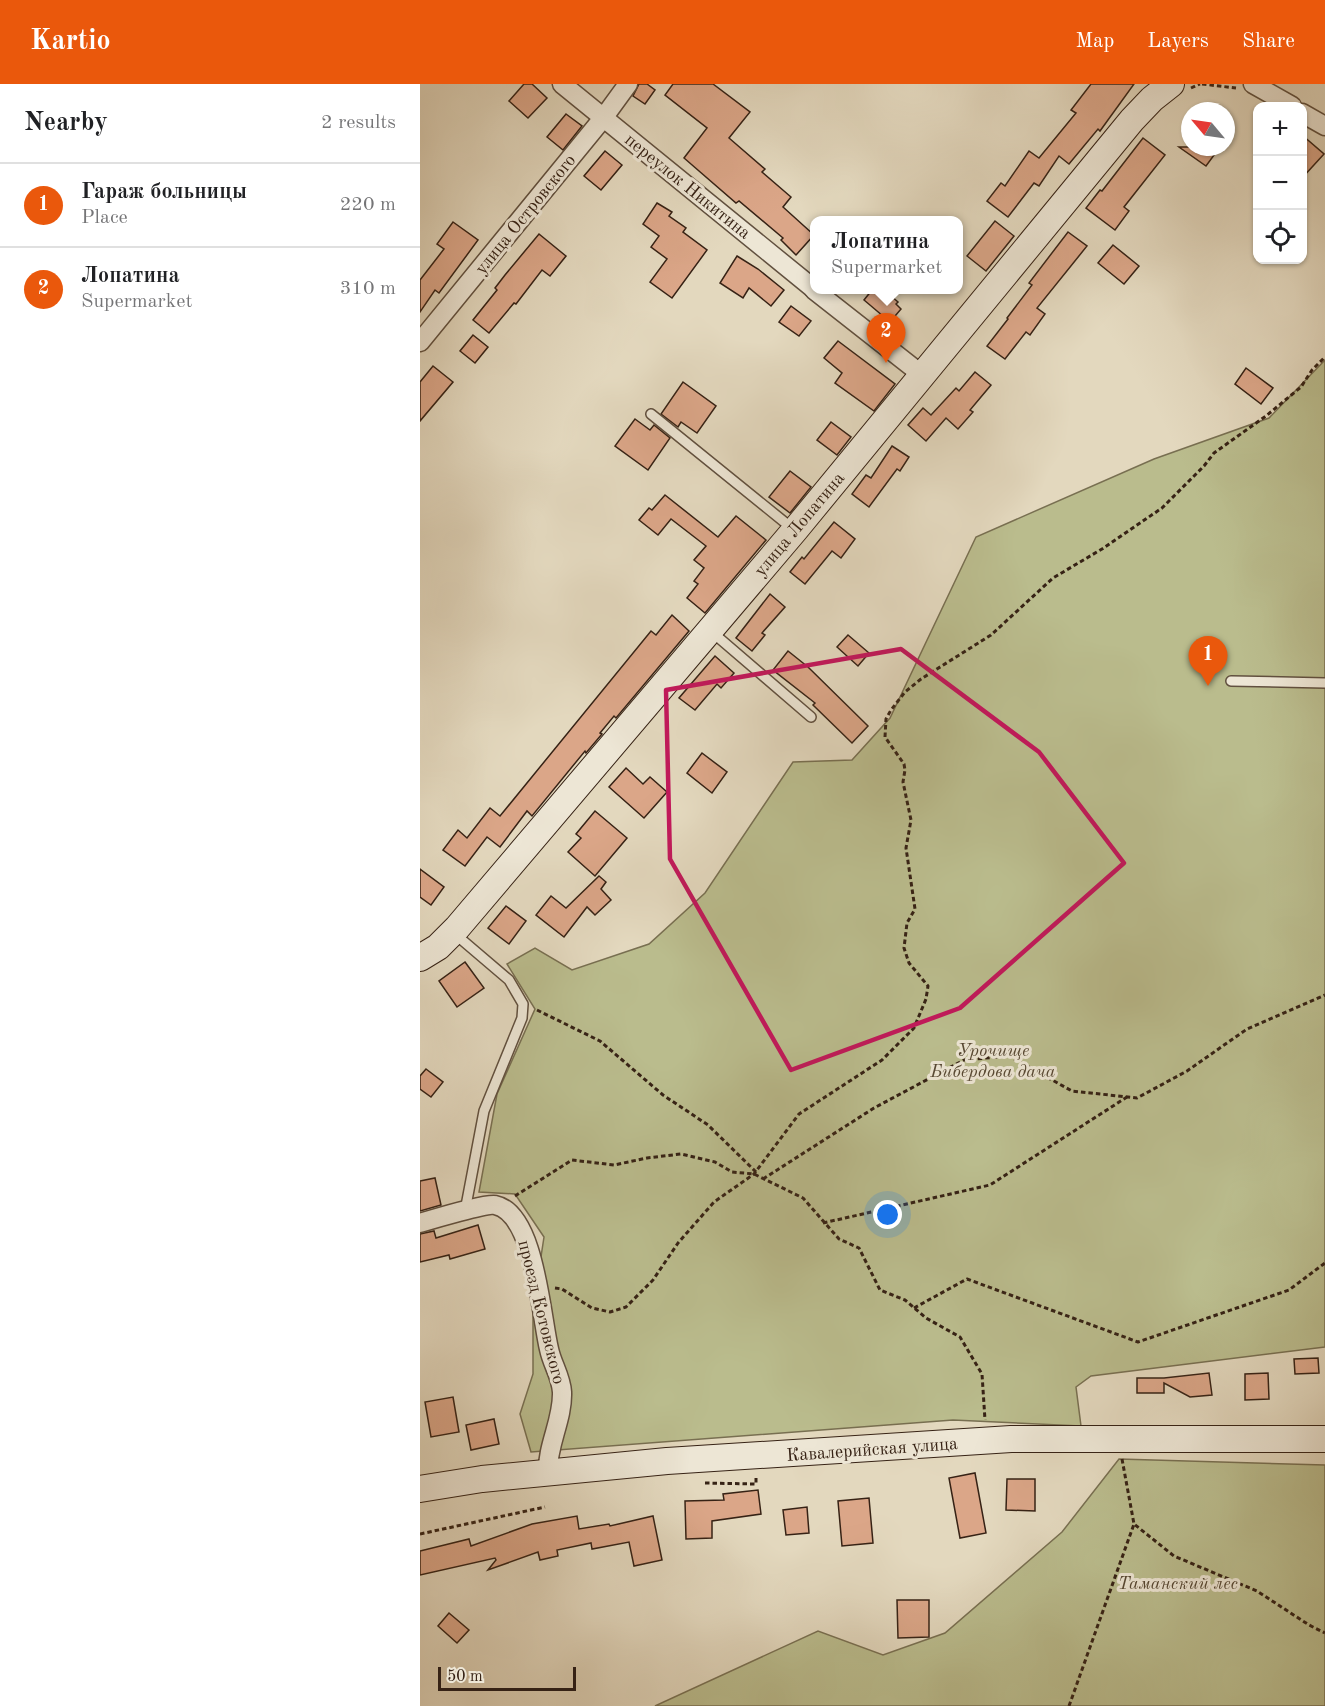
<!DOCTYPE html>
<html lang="en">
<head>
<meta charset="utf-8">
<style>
  :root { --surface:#fff; --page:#f6f6f6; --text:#202124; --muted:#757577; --line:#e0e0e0; --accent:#ea580c }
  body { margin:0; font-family:"Old Standard TT",serif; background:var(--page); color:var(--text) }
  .controls { position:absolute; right:18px; top:18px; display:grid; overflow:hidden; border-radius:12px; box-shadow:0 2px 4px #0004 }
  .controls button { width:54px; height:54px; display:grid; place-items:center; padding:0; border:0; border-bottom:2px solid var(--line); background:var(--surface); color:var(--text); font:30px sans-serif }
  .compass { position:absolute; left:761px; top:18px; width:54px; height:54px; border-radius:50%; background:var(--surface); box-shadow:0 2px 4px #0004; rotate:299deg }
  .scale { position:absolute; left:18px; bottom:15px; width:138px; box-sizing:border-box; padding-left:6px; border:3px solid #362215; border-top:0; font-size:16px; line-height:21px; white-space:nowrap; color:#362215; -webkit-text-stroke:4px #ede6d5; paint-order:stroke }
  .you { position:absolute; left:468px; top:1131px; width:21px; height:21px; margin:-15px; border:4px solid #fff; border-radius:50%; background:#1a73e8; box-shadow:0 0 0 9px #1a73e833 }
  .badge { display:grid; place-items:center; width:39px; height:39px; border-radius:50%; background:var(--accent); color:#fff; font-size:20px; font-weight:700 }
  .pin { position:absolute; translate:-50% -50px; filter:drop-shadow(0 2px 3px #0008) }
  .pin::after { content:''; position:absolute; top:32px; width:21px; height:18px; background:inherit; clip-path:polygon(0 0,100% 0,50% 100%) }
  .popup { position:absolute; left:390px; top:132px; width:153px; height:78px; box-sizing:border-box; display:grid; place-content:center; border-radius:12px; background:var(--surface); filter:drop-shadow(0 2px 4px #0005); font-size:20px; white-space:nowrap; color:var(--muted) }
  .popup b { font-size:22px; color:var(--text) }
  .popup::after { content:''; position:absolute; left:50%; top:100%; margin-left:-12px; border:12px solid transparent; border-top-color:var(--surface) }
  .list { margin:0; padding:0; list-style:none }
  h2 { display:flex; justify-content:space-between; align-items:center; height:78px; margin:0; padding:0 24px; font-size:26px }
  h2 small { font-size:20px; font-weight:400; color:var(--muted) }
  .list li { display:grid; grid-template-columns:39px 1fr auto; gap:18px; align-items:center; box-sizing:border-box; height:84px; padding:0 24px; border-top:2px solid var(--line) }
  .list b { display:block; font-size:22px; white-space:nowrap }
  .list p { margin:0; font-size:20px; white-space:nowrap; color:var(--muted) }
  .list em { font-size:20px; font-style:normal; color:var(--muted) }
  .icon { flex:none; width:33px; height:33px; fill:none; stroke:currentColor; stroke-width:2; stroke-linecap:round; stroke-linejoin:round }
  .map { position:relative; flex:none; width:905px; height:1622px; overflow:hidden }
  header { display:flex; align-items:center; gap:36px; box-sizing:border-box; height:84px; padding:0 30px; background:var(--accent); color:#fff }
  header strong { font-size:28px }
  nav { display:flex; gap:33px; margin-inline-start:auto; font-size:21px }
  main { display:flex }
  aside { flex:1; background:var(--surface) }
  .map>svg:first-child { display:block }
  .green { fill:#babc8d; stroke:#786f51; stroke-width:1.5 }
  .building { fill:#dba688; stroke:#362215; stroke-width:1.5 }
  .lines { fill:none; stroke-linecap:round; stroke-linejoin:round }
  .lane-casing { stroke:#61503f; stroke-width:12 }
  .street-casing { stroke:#61503f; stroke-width:21 }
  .secondary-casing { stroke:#362215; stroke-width:28 }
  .path { stroke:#362215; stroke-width:3; stroke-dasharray:4.5 3; stroke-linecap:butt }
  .lane { stroke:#ede6d5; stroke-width:9 }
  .street { stroke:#ede6d5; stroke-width:18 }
  .secondary { stroke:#ede6d5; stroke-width:26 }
  .marked { fill:none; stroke:#c2185b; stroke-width:4.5; stroke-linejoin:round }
  .labels { text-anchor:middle; stroke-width:6; stroke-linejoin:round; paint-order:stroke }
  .street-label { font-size:18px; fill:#362215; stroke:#ede6d5 }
  .park-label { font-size:18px; font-style:italic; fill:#574833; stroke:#ede6d5 }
</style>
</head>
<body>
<header>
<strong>Kartio</strong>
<nav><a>Map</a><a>Layers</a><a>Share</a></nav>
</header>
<main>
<aside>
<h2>Nearby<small>2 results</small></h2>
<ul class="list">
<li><span class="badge">1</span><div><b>Гараж больницы</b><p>Place</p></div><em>220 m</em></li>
<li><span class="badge">2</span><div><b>Лопатина</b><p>Supermarket</p></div><em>310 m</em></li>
</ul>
</aside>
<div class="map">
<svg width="905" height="1622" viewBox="0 0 905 1622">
  <rect width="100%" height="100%" fill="#e3d8be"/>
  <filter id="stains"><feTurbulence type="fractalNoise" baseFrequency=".00333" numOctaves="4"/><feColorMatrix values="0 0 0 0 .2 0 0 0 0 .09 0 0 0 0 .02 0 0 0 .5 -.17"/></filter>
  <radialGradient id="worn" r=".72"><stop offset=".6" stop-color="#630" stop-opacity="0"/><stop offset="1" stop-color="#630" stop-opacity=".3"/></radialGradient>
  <g class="green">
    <path d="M905,276V1263L671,1292L656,1303L661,1342L533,1336L111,1368L100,1330L113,1290V1225L124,1153L95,1110L59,1108L77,1010L115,925L87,880L115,864L152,886L229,860L285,809L373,678L432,676L470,634L556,453L734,375L849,334Z"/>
    <path d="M699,1375L905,1381V1622H235L398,1547L463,1571L525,1549L642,1448Z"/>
  </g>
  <g class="building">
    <path d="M104,0H112L127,14L108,34L89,17Z"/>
    <path d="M219,0H227L235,6L225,20L213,12Z"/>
    <path d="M253,0H293L330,28L309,54L345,85L342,88L371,113L363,123L394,151L376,171L361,156L363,154L319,117L316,119L264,74L287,44L245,11Z"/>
    <path d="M671,0H714L680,47L678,45L649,80L639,72L619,102L614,99L588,133L567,117L581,99L585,102L609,67L619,74L656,29L651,26Z"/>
    <path d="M146,30L162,42L143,66L127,53Z"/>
    <path d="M882,51L904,70L882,94Z"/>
    <path d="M723,54L745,71L704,123L709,127L695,146L666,124L680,106L682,107Z"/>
    <path d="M759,63H800L786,82Z"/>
    <path d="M185,67L202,81L181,106L164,92Z"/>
    <path d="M237,119L252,128L249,132L266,144L263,148L287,166L252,214L230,198L247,175L231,163L239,152L223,140Z"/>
    <path d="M575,137L594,152L566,187L547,172Z"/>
    <path d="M33,138L58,156L19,209L15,206L0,228V196L24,165L17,160Z"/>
    <path d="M648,148L667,162L617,224L625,230L610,251L606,248L585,275L567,262L588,235L587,234L612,201L609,199Z"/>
    <path d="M119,150L146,172L130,192L122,186L96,220L94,219L69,249L53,236L77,206L75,204L85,191Z"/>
    <path d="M693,161L719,182L704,200L678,179Z"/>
    <path d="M317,172L338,185L364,206L351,222L329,204L323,214L300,199Z"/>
    <path d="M452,206H464L478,218L476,220L481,225L470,238L444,216Z"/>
    <path d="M371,222L391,237L379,252L359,238Z"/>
    <path d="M53,251L68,263L55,279L40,267Z"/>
    <path d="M418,257L475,300L454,327L415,299L422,289L404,274Z"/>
    <path d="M13,282L33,298L0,337V298Z"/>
    <path d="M826,284L853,304L841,320L815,300Z"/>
    <path d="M555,288L571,301L550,326L553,328L538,345L526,334L506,357L488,341L503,324L511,331L536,304L539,307Z"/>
    <path d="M263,298L296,322L277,349L261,338L258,343L241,330Z"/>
    <path d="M215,335L230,346L234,341L250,354L228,386L195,362Z"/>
    <path d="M411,338L431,353L417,371L397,356Z"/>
    <path d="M472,362L489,373L480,387L477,385L449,423L432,410L446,391L451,394Z"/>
    <path d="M370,387L391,403L370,429L349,413Z"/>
    <path d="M245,411L298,453L316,432L346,456L285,529L267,514L278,500L274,497L284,484L274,476L286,462L251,435L238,451L219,436L229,424L232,426Z"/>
    <path d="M414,438L435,455L421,474L412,467L385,500L370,488L382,473L384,475Z"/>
    <path d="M350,510L365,523L342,549L345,551L332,567L316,554Z"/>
    <path d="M252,531L269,547L196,634L194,632L180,649L182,650L166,669L165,667L112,732L107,727L80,763L67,753L45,782L23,766L38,746L47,754L70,724L80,732L231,547L236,551Z"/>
    <path d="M428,551L449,569L438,582L417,563Z"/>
    <path d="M368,567L388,583L448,642L432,659L393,621L395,619L353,586Z"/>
    <path d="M295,572L314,589L301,604L297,600L275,626L259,614Z"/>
    <path d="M282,669L307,688L292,709L267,689Z"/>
    <path d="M206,684L223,700L230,693L247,708L224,734L189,703Z"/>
    <path d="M175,727L207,754L175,792L148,768L161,754L156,750Z"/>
    <path d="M0,785L24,803L11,821L0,813Z"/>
    <path d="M179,792L186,798L181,805L191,816L175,831L167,823L144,853L116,831L131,812L146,824Z"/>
    <path d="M86,822L106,837L89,860L68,844Z"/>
    <path d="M45,878L64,904L37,923L19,897Z"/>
    <path d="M6,985L23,998L11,1013L0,1005V992Z"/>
    <path d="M15,1094L21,1121L0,1127V1097Z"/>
    <path d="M58,1141L65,1165L30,1175L29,1171L0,1178V1150L14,1147L16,1154Z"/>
    <path d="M898,1274L899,1289L875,1290L874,1275Z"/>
    <path d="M789,1289L792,1311L770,1313L744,1299V1309H717V1294H744Z"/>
    <path d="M848,1289L849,1315L825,1316V1290Z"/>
    <path d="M33,1313L39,1348L11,1353L5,1318Z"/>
    <path d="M74,1335L79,1360L51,1366L46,1341Z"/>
    <path d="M555,1389L566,1449L540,1454L529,1394Z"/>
    <path d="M587,1395H615V1427L586,1426Z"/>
    <path d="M338,1406L341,1430L292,1437V1454L266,1455L265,1417L304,1416L303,1410Z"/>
    <path d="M449,1414L453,1459L422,1462L418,1417Z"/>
    <path d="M387,1423L389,1449L366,1451L363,1426Z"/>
    <path d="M157,1432L159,1445L189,1440L190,1442L233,1432L242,1476L214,1482L209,1458L172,1465L171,1459L137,1466L138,1472L120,1476L118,1468L68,1486L76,1476L75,1474L0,1491V1467L49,1455L51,1462L112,1440Z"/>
    <path d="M477,1516H509V1553L478,1554Z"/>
    <path d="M29,1529L49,1546L37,1559L18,1542Z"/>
  </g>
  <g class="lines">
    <g class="lane-casing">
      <g id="lane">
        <path d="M231,330L373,445"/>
        <path d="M292,548L391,633"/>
        <path d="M811,597L905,599"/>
        <path d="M35,850L89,896L103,920L102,934L64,1027L45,1127"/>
      </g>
    </g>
    <g class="street-casing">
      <g id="street">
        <path d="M142,0L394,205"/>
        <path d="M833,0L872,22"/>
        <path d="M882,29L905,42"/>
        <path d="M394,206L501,290"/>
        <path d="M0,258L184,33L208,0"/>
        <path d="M0,1139C13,1135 67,1119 75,1121C115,1129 121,1232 129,1265C132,1280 141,1292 142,1308C143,1336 127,1361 128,1388"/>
      </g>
    </g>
    <g class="secondary-casing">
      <g id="secondary">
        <path d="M0,874L18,863L37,844L375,446L712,36L732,15L751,0"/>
        <path d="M0,1405L62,1395L247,1377L591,1355H905"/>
      </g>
    </g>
    <g class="path">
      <path d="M782,0L816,4"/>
      <path d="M771,4L780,0"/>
      <path d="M117,926L180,957L243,1011L288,1041L336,1088"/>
      <path d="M343,1095L454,1024L544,976L589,972L652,1007L717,1014L767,987L827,945L905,911"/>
      <path d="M95,1112L152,1076L194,1081L227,1074L261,1070L295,1078L312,1088L334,1090L383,1114L419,1155L439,1164L460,1206L485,1216L506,1234L540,1253L562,1290L565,1336"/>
      <path d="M403,1139L570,1101L707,1013"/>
      <path d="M135,1204L142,1205L172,1224L190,1228L206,1223L233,1196L258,1159L294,1118L334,1090L379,1030L462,976L494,944L506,915L508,902L489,879L484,864L487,839L495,825L486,764L491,736L483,698L485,686L484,680L465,653L466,635L471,626L485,608L501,595L571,551L633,494L682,465L742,424L784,382L794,369L846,332L881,303L892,286L905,273"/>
      <path d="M494,1224L547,1195L718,1258L869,1206L905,1179"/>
      <path d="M702,1375L714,1440L754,1472L837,1507L889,1541L905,1549"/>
      <path d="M285,1399L336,1400V1394"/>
      <path d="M0,1450L125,1423"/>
      <path d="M649,1622L714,1440"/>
    </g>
    <use href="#lane" class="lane"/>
    <use href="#street" class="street"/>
    <use href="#secondary" class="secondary"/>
  </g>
  <path class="marked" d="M481,565L619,668L704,779L540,924L371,986L250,775L246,606Z"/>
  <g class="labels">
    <g class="street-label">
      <text transform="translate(268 102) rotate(39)" y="6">переулок Никитина</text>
      <text transform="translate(105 130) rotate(-51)" y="6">улица Островского</text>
      <text transform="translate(379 440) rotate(-50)" y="6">улица Лопатина</text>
      <text transform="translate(122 1228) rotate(76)" y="6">проезд Котовского</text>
      <text transform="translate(452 1365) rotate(-4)" y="6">Кавалерийская улица</text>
    </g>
    <g class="park-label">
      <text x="573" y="972">Урочище<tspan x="573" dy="21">Бибердова дача</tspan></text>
      <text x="758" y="1505">Таманский лес</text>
    </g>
  </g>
  <rect width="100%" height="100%" filter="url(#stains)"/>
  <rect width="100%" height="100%" fill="url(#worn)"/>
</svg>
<div class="controls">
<button>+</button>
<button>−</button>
<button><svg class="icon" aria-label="locate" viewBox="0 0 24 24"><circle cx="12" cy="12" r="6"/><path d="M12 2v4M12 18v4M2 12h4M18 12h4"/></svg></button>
</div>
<svg class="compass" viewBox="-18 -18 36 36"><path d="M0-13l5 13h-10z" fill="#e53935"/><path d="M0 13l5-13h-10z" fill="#757577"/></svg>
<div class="scale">50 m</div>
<div class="you"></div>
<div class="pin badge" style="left:788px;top:602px">1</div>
<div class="pin badge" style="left:466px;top:279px">2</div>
<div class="popup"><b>Лопатина</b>Supermarket</div>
</div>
</main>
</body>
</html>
